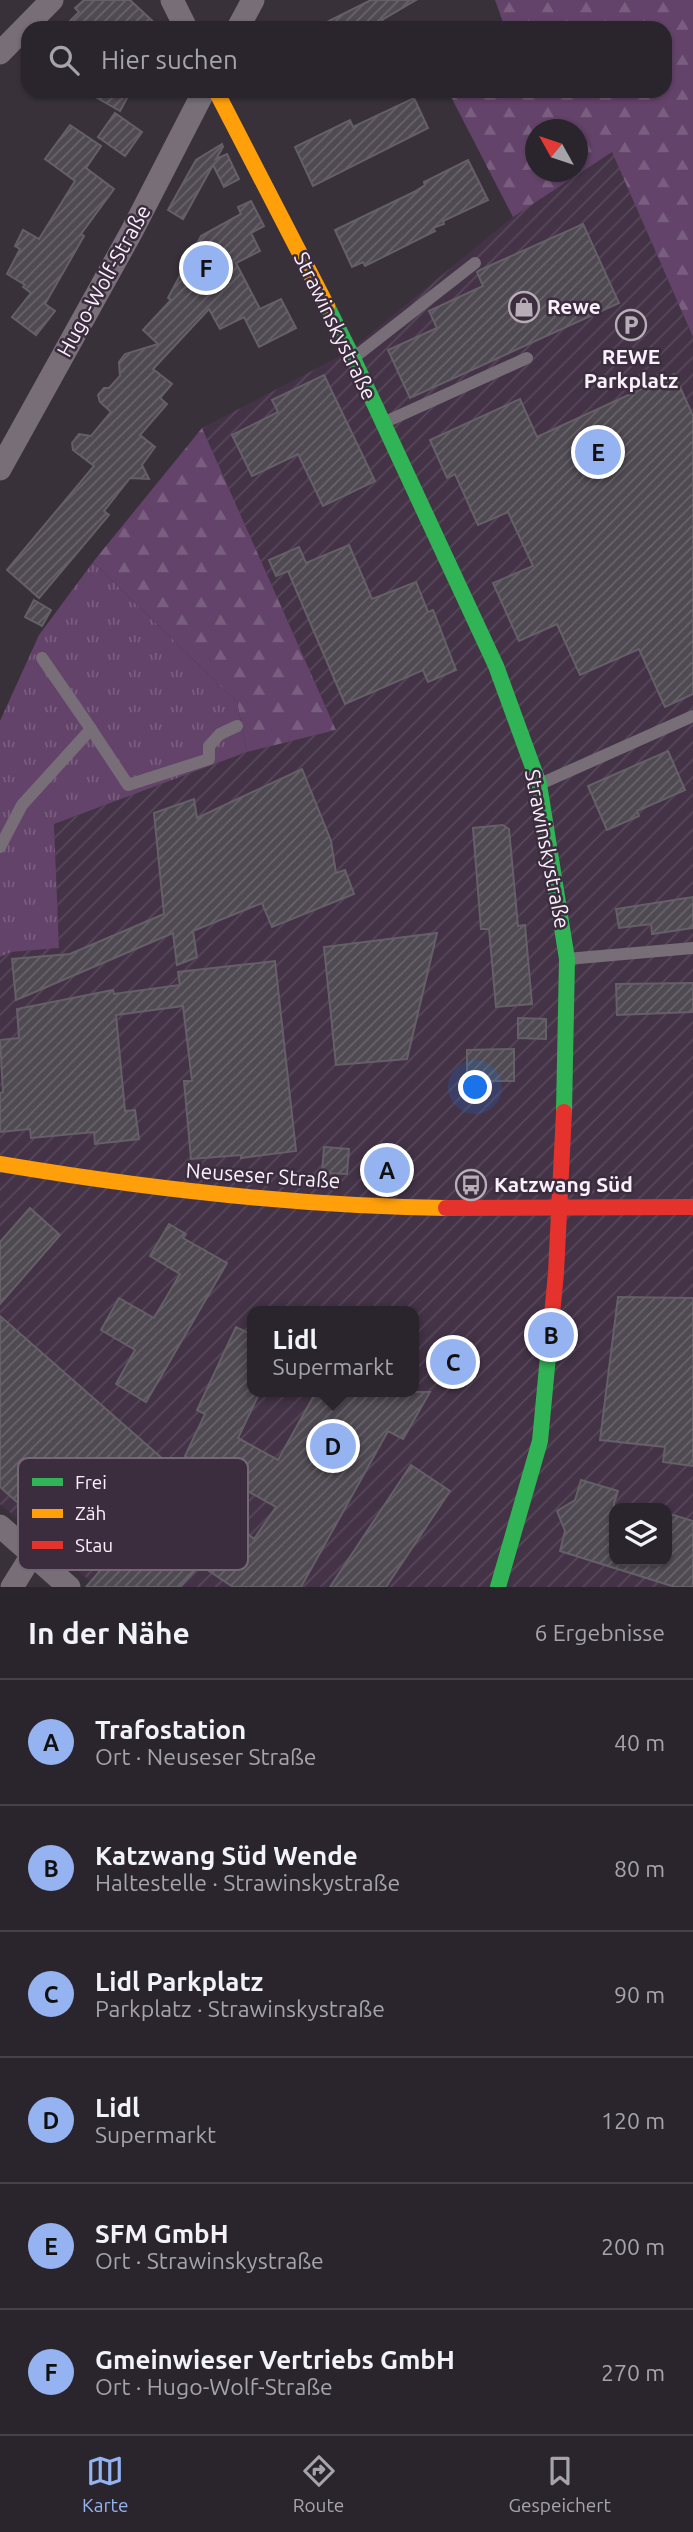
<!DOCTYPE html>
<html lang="de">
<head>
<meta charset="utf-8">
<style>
  :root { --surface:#2a252c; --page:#363138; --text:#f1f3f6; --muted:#a5a5a9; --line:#464248; --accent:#95b2f1 }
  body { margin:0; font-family:Ubuntu,sans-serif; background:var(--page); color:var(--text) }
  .controls { position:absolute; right:21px; bottom:21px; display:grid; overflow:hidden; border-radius:14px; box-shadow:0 2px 5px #0004 }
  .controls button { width:63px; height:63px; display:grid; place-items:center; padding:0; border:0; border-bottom:2px solid var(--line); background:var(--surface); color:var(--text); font:35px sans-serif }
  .compass { position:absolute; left:525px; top:119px; width:63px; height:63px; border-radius:50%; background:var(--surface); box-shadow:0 2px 5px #0004; rotate:310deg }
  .you { position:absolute; left:476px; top:1088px; width:24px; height:24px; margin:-18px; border:5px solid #fff; border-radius:50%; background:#1a73e8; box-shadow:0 0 0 10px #1a73e833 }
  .badge { display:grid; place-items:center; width:46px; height:46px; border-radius:50%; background:var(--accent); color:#111; font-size:23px; font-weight:700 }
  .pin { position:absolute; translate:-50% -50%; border:4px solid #fff; box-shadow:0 2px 7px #0006 }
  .popup { position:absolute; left:247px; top:1306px; width:172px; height:91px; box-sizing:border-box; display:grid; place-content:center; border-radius:14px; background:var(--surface); filter:drop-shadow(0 2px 5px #0005); font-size:23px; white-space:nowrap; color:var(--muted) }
  .popup b { font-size:26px; color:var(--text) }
  .popup::after { content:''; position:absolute; left:50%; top:100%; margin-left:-14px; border:14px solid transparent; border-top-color:var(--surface) }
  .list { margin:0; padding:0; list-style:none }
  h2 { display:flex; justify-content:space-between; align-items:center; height:91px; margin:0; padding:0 28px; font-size:30px }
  h2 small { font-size:23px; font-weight:400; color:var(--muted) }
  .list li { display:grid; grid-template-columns:46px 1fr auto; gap:21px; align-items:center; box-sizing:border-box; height:126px; padding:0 28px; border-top:2px solid var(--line) }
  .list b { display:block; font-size:26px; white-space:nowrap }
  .list p { margin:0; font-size:23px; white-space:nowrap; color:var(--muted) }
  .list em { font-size:23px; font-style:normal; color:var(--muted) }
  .icon { flex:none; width:38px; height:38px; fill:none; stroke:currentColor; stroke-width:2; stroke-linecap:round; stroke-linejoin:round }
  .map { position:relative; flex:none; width:693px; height:1587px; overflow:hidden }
  .search { position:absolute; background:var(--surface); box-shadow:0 2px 5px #0004; left:21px; right:21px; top:21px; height:77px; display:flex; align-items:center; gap:18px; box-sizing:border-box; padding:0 24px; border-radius:21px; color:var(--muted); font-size:26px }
  .sheet { height:847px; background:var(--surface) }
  nav { display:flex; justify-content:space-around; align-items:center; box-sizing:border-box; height:98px; border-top:2px solid var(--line); background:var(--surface); font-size:19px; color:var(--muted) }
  nav a { display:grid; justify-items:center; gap:4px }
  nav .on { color:var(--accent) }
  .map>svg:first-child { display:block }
  .industrial { fill:url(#industrial-furrows); fill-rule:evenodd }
  .grass { fill:url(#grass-tufts) }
  .forest { fill:url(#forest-firs); fill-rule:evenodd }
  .building { fill:url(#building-hatch); stroke:#655f67; stroke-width:2 }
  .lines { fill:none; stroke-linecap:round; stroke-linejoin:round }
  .lane { stroke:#776e78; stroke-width:12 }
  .street { stroke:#776e78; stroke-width:23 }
  .fast { stroke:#30b455; stroke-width:16 }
  .slow { stroke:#ff9f0a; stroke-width:16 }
  .jam { stroke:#e5322d; stroke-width:16 }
  .labels { text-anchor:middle; stroke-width:5; stroke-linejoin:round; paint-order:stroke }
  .street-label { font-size:21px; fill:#faf0fb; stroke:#3b2d3e }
  .poi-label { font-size:21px; font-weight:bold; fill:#faf0fb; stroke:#3b2d3e; text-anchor:start }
  .key { fill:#3b2d3e; stroke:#746877; stroke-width:2 }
  .key-label { font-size:19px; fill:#faf0fb }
</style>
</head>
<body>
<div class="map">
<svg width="693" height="1587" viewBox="0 0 693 1587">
  <defs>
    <pattern id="industrial-furrows" width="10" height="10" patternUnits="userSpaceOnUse" patternTransform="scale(1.75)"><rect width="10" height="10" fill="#443347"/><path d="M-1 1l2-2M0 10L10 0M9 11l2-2" fill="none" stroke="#574759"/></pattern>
    <pattern id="grass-tufts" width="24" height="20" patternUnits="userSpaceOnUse" patternTransform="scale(1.75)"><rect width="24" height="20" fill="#634369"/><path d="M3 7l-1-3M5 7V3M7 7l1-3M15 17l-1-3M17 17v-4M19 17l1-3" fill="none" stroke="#7a5e7f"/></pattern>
    <pattern id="forest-firs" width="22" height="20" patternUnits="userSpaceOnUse" patternTransform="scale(1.75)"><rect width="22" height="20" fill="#634369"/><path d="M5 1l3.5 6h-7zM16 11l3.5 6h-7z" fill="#7a5e7f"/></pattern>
    <pattern id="building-hatch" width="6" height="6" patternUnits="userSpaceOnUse" patternTransform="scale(1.75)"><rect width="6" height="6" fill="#4f4951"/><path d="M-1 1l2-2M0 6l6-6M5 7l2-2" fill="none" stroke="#69646b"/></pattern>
  </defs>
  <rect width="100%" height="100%" fill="#38313a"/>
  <path class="industrial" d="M612,151L693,337V1587H97L0,1504V957L11,952L59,948L54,824L247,752L336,730L202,428L348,352L513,217ZM252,1311H414V1392H252ZM614,1508H667V1561H614Z"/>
  <path class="grass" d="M93,562L237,702L247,752L54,824L59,948L11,952L0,957V721L39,635Z"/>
  <g class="forest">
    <path d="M495,0H693V337L612,152L513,217L448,91H665V28H505ZM536,130H578V172H536Z"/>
    <path d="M202,428L336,730L247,752L237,702L93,562Z"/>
  </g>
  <g class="building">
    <path d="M84,0H130L160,28H63L79,12L75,8Z"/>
    <path d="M371,0H416L382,20L386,28H315Z"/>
    <path d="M85,91H131L120,111Z"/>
    <path d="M414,98L428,128L313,186L295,147L350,120L353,127Z"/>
    <path d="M115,113L142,132L125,156L98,137Z"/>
    <path d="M70,125L101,146L86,168L114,189L81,234L84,236L45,304L55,311L36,335L12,317L31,293L23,287L25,285L7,274L20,249L15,246L23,230L39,239L75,181L45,159Z"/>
    <path d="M222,144L223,147L216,159L227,154L239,179L224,187L213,165L183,219L168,210L196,160Z"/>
    <path d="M468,160L488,200L443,221L444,224L433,228L435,231L365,266L363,262L352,267L335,230L414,192L425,185L424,182Z"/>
    <path d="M251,201L264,226L251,233L260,251L236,263L260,309L281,299L296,328L259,347L244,317L220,329L209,309L153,369L172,384L160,398L167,404L140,435L155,447L142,465L149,479L130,478L104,511L109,515L39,598L7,570L94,466L73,450L72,443L79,434L91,436L111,412L100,402L98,395L104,388H109L120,376L119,362L125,354L158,344L143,330L171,300L168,298L201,236L241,214L238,207Z"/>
    <path d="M583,224L619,303L410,398L388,350L437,328L429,311L483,286L477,272L480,270Z"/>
    <path d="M674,374L693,416V694L665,707L639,649L580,675L557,624L519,641L493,583L533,566L508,512L478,525L455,474L447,478L430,440L520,399L537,437Z"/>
    <path d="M324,375L375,481L323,506L298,454L252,476L232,435L278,412L272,400Z"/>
    <path d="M349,545L372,599L416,582L428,612L433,610L456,670L428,682L423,670L345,704L288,571L276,576L269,560L299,547L306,563Z"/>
    <path d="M34,600L51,610L42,626L25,617Z"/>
    <path d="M668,751L685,790L637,811L639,816L607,830L588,786Z"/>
    <path d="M302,769L331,841L336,873L345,870L354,894L272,927L262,903L193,931L197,957L177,965L173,933L16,1000L12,959L70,954L164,914L154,813L194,799L197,818Z"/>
    <path d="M503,825L509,829L518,926L525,925L532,1004L496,1007L489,929H481L473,828Z"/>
    <path d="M693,897V928L652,934L651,924L619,928L616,909Z"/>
    <path d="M437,933L407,1059L336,1065L324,947Z"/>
    <path d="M275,961L296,1151L241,1158V1155L191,1159L184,1081H192L183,1006L116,1015L125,1111L135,1110L139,1139L95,1144L94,1132L31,1138L30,1129L0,1132V1093L3,1092L0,1040L19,1038L17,1009L113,990L114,994L180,985L178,972Z"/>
    <path d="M693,983V1012L617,1015L616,984Z"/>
    <path d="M518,1018L546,1019V1039L518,1038Z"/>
    <path d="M514,1049V1081H467V1050Z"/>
    <path d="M324,1147L349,1149L347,1174L322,1173Z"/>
    <path d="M380,1157L397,1159L394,1183L377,1180Z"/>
    <path d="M30,1208L60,1235L0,1304V1242Z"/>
    <path d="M169,1224L186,1234L183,1238L227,1263L146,1402L116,1384L135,1350L101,1330L119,1298L154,1318L180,1274L150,1256Z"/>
    <path d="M618,1297L693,1298V1466L663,1462L665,1447L600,1440Z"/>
    <path d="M0,1316L254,1539L276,1507L185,1456L205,1414L197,1410L236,1327L253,1335V1392H260L238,1438L278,1460L316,1392H430L403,1439L388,1431L301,1587H233L200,1565L180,1587H86L132,1534L104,1510L70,1549L0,1487Z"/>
    <path d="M411,1465L450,1491L386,1587H330Z"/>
    <path d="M581,1480L618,1491L614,1503V1561H667V1513L693,1521V1587H675L560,1551L565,1531L557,1511L575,1500Z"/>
  </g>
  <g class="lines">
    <g class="lane">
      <path d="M356,356L475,263"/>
      <path d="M383,423L527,358"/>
      <path d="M42,658L91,729"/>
      <path d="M540,784L693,716"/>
      <path d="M0,847L22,805L91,729L128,785L209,759V746L220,734L237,726"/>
      <path d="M567,959L693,948"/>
    </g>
    <g class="street">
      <path d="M172,0L186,28"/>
      <path d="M238,28L253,0"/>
      <path d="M0,53L52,0"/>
      <path d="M0,469L132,231L204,91"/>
      <path d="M0,1526L69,1587"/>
      <path d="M12,1587L32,1555"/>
    </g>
    <g class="fast">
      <path d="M327,306L353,358L496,666L539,784L567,959L564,1112"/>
      <path d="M498,1587L540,1441L549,1346"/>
    </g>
    <g class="slow">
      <path d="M216,91L327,306"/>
      <path d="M0,1164C148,1189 296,1206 446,1208"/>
    </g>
    <g class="jam">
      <path d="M446,1208L693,1207"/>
      <path d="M549,1346L556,1273L564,1112"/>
    </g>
  </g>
  <defs>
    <g id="shop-ring" transform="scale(1.575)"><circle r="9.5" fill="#3b2d3e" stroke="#b6adb7" stroke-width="1.5"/><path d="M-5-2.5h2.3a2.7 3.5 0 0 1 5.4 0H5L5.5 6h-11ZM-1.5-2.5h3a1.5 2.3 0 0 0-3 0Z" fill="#b6adb7"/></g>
    <g id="parking-ring" transform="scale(1.575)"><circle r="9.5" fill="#3b2d3e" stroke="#b6adb7" stroke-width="1.5"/><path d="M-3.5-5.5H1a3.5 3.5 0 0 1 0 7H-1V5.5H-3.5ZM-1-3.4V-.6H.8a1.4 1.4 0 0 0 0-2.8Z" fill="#b6adb7"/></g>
    <g id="bus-ring" transform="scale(1.575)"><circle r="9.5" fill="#3b2d3e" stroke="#b6adb7" stroke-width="1.5"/><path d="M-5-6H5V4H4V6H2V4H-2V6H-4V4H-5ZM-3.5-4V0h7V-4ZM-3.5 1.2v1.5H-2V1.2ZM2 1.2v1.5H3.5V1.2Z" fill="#b6adb7"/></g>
  </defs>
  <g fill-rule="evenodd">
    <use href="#shop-ring" x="524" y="307"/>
    <use href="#parking-ring" x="631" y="325"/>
    <use href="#bus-ring" x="471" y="1185"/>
  </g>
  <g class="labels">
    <g class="street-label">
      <text transform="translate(104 281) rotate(-61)" y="7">Hugo-Wolf-Straße</text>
      <text transform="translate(335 326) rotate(64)" y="7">Strawinskystraße</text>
      <text transform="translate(547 849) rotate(79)" y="7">Strawinskystraße</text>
      <text transform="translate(263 1176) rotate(4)" y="7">Neuseser Straße</text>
    </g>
    <g class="poi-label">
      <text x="547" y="314">Rewe</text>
      <text x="631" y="364" text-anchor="middle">REWE<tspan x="631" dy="24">Parkplatz</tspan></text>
      <text x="494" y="1192">Katzwang Süd</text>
    </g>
  </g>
  <rect x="18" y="1458" width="230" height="112" rx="10" class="key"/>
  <rect x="32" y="1478" width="31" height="8" fill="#30b455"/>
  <rect x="32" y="1509" width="31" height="9" fill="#ff9f0a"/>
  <rect x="32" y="1541" width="31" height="8" fill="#e5322d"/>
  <g class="key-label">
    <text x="75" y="1489">Frei</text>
    <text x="75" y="1520">Zäh</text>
    <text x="75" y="1552">Stau</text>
  </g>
</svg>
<div class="controls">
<button><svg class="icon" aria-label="layers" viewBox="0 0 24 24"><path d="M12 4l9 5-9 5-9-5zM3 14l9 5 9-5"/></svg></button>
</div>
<svg class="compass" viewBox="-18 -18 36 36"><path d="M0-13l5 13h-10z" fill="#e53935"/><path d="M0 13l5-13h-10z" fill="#a5a5a9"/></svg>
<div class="you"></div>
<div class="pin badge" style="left:387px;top:1170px">A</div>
<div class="pin badge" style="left:551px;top:1335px">B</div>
<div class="pin badge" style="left:453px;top:1362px">C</div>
<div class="pin badge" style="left:333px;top:1446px">D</div>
<div class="popup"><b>Lidl</b>Supermarkt</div>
<div class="pin badge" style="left:598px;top:452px">E</div>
<div class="pin badge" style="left:206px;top:268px">F</div>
<div class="search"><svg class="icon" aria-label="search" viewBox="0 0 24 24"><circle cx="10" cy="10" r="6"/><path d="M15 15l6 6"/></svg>Hier suchen</div>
</div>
<section class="sheet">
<h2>In der Nähe<small>6 Ergebnisse</small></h2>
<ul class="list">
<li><span class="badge">A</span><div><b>Trafostation</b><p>Ort · Neuseser Straße</p></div><em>40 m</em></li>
<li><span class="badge">B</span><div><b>Katzwang Süd Wende</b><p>Haltestelle · Strawinskystraße</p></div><em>80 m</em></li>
<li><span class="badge">C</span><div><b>Lidl Parkplatz</b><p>Parkplatz · Strawinskystraße</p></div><em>90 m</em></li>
<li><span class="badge">D</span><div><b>Lidl</b><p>Supermarkt</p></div><em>120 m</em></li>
<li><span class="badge">E</span><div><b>SFM GmbH</b><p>Ort · Strawinskystraße</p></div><em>200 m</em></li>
<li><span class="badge">F</span><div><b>Gmeinwieser Vertriebs GmbH</b><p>Ort · Hugo-Wolf-Straße</p></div><em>270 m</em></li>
</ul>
</section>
<nav>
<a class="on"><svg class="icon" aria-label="map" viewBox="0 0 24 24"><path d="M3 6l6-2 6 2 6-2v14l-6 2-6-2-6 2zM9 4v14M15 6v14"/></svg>Karte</a>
<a><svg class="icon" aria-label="directions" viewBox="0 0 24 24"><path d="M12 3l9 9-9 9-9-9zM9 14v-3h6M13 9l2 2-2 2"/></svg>Route</a>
<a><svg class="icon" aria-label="saved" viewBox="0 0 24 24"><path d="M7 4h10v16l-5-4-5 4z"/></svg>Gespeichert</a>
</nav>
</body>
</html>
